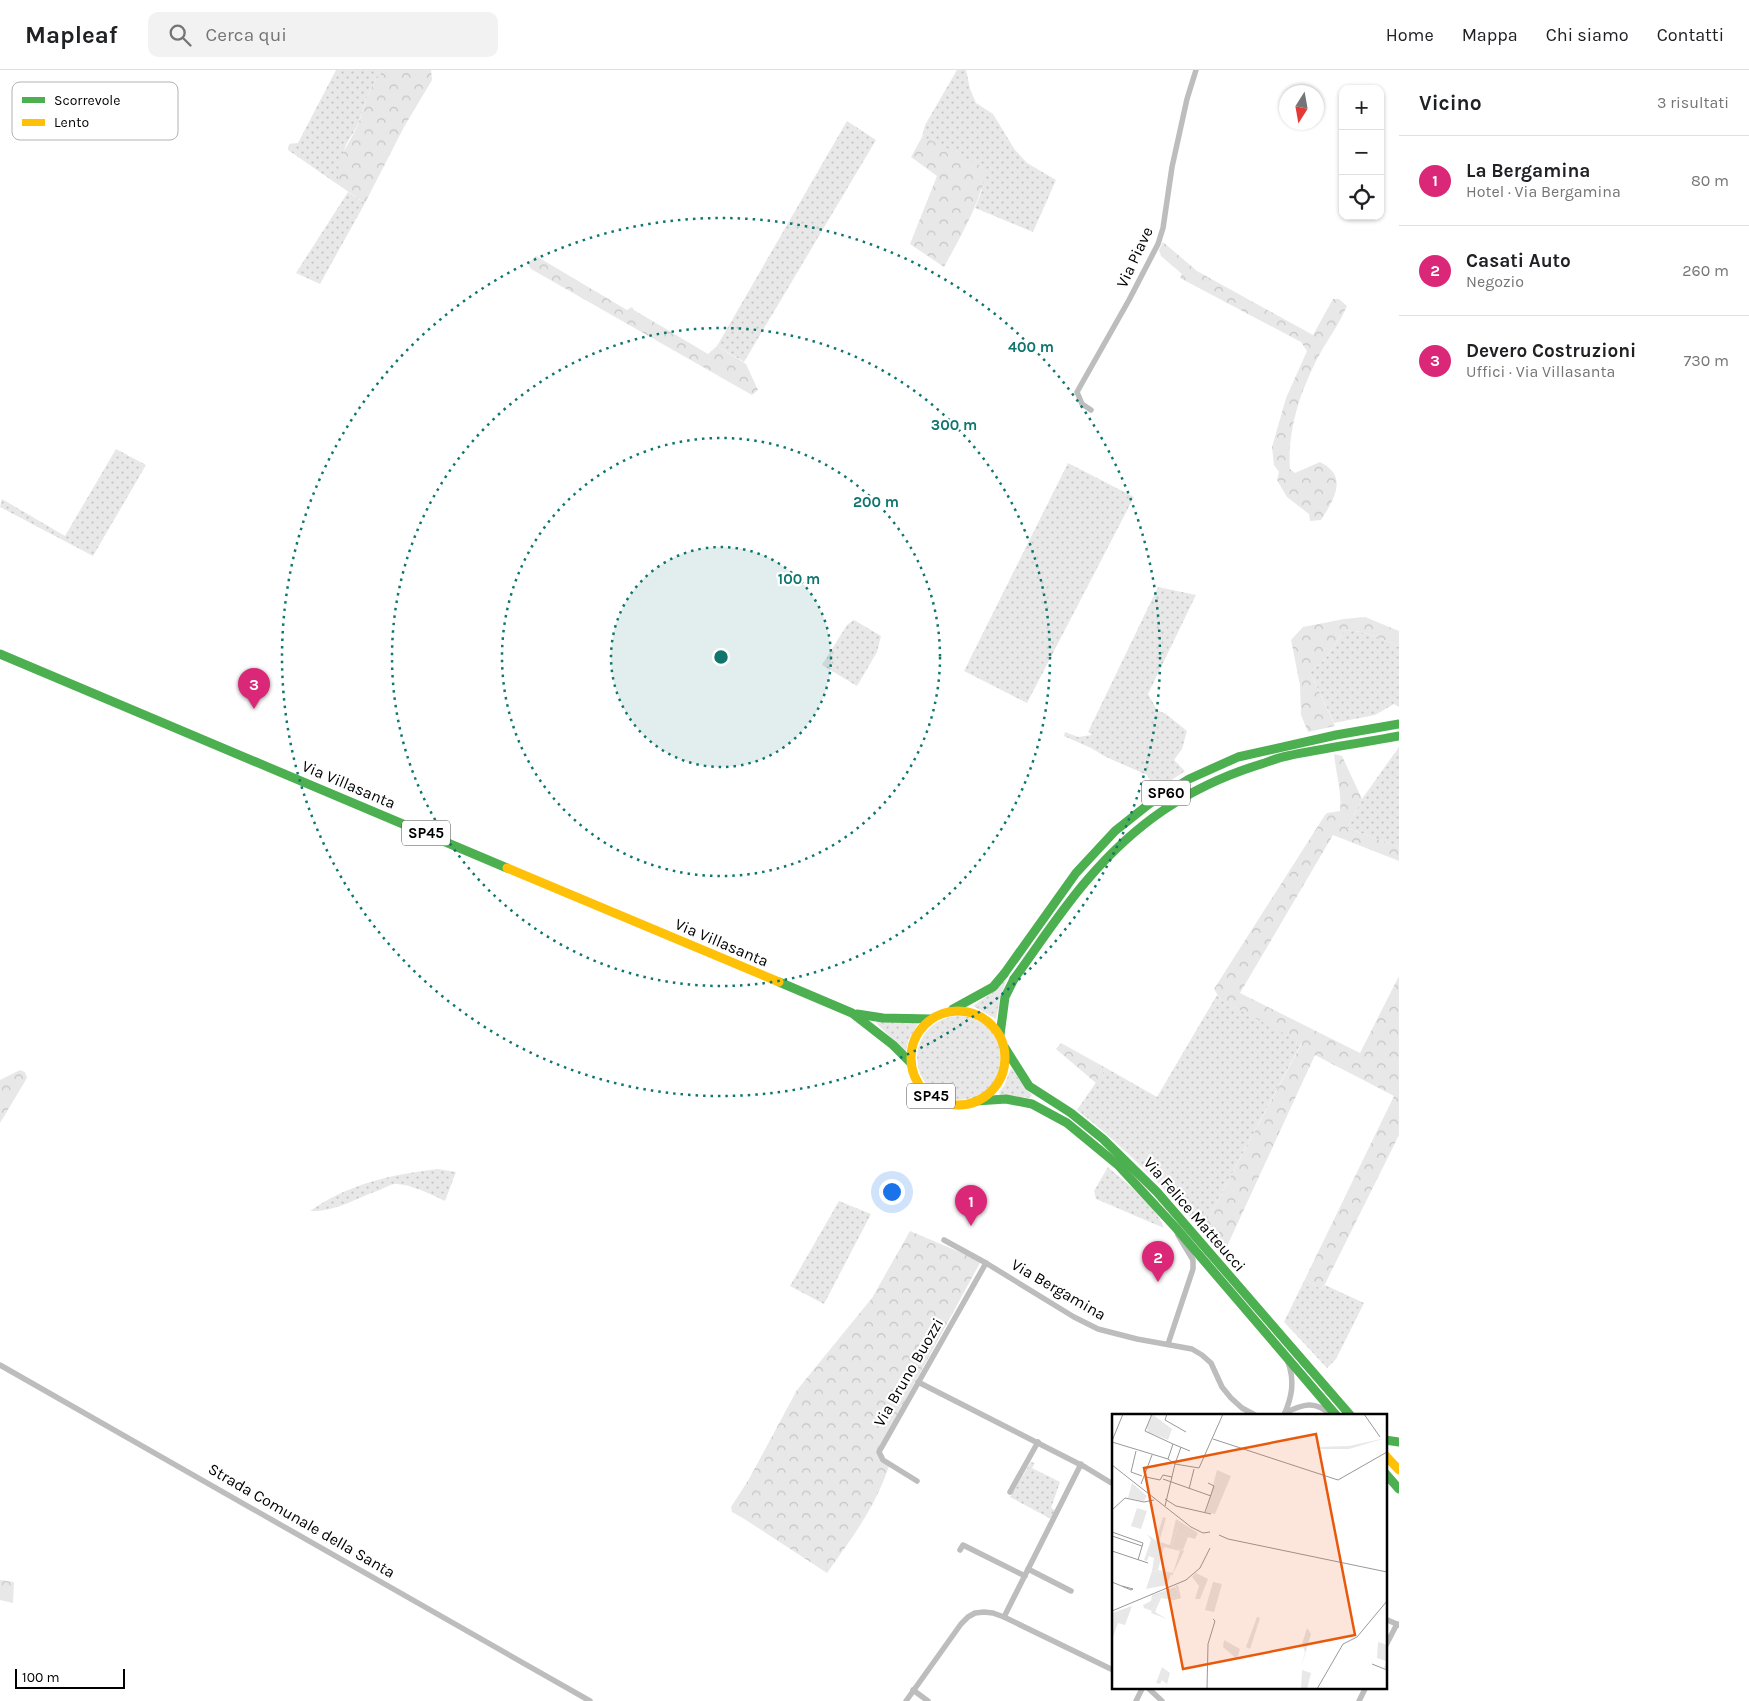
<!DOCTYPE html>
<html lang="it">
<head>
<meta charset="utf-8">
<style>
  :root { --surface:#fff; --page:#f2f2f2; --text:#202124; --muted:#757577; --line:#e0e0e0; --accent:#db2777 }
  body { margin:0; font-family:Karla,sans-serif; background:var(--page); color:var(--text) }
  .controls { position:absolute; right:15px; top:15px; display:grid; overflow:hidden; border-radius:10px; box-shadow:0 1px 4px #0004 }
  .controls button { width:45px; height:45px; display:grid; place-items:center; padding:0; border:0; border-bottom:1px solid var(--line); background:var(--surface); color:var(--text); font:25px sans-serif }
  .compass { position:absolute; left:1279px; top:15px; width:45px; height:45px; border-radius:50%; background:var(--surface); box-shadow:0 1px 4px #0004; rotate:191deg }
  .scale { position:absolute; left:15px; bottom:12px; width:110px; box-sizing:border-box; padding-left:5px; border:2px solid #000; border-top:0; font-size:14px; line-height:18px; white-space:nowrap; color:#000; -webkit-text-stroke:4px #fff; paint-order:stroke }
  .you { position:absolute; left:891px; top:1121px; width:18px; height:18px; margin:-12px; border:4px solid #fff; border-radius:50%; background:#1a73e8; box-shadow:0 0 0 8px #1a73e833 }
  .badge { display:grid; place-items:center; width:32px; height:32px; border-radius:50%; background:var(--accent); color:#fff; font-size:16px; font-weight:700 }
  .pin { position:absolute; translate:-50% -41px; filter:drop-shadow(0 1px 2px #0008) }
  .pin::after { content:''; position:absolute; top:26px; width:18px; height:15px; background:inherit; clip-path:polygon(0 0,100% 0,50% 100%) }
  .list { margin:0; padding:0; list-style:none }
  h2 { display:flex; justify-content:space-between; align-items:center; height:65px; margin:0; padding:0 20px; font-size:21px }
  h2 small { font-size:16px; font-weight:400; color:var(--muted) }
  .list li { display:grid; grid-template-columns:32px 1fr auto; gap:15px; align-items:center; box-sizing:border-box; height:90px; padding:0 20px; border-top:1px solid var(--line) }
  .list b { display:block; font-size:19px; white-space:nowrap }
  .list p { margin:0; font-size:16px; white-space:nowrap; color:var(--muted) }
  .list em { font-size:16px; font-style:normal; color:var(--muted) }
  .icon { flex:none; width:28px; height:28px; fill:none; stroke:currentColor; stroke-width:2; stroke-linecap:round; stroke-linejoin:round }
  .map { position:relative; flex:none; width:1399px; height:1631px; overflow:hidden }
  header { display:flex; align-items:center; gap:30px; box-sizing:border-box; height:70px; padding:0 25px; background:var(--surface); border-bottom:1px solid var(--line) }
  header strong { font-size:24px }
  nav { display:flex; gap:28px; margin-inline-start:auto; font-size:18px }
  .search { width:350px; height:45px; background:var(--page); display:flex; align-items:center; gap:12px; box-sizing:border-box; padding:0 18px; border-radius:10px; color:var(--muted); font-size:19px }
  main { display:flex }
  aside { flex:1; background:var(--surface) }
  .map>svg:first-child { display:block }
  .grass { fill:url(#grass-dots) }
  .forest { fill:url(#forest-crowns) }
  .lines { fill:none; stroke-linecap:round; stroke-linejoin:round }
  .street { stroke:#bdbdbd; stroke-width:5.5 }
  .fast { stroke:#4caf50; stroke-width:9 }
  .slow { stroke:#ffc107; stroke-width:9 }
  .ring { fill:none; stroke:#0f766e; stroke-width:2.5; stroke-dasharray:2.5 5 }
  .labels { text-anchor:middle; stroke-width:4.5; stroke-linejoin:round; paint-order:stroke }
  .shield { fill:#fff; stroke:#4c4c4c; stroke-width:1 }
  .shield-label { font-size:15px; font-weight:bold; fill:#000 }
  .street-label { font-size:16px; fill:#000; stroke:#fff }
  .inset-road { fill:none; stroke:#999; stroke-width:1 }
  .view { fill:#e8590c; fill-opacity:0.15; stroke:#e8590c; stroke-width:2.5 }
  .inset-edge { fill:none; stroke:#000; stroke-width:2.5 }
  .key { fill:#fff; stroke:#b2b2b2; stroke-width:1 }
  .key-label { font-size:14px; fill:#000 }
  .centre { fill:#0f766e; stroke:#fff; stroke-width:2.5 }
  .ring-label { font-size:15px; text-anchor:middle; font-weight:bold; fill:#0f766e; stroke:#fff; stroke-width:4.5; stroke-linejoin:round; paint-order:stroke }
</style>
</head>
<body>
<header>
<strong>Mapleaf</strong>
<div class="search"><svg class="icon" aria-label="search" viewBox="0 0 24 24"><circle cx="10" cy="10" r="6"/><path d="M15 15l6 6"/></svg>Cerca qui</div>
<nav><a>Home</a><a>Mappa</a><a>Chi siamo</a><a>Contatti</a></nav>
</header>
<main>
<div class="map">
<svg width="1399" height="1631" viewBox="0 0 1399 1631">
  <defs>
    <pattern id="grass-dots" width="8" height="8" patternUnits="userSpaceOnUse" patternTransform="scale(1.25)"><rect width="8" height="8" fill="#e8e8e8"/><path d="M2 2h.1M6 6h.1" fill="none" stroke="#c5c5c5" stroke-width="1.8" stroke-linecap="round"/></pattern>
    <pattern id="forest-crowns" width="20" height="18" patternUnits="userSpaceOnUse" patternTransform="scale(1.25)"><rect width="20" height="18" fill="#e8e8e8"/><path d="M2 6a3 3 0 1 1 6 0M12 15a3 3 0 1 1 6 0" fill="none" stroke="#c5c5c5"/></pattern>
  </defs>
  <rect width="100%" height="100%" fill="#fff"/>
  <g class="grass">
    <path d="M336,0H384C369,15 366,32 359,51C356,60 350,67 346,75C341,87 338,104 340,116L288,80L289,74L298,73Z"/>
    <path d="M957,0H966L970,19L976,33L993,44L1015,80L1027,93L1056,110L1033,162L975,138L982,120L957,84L922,67L925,55Z"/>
    <path d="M847,51L876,70L744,292L717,276Z"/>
    <path d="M348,122L365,133L320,214L296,203Z"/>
    <path d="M116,379L146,395L93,486L0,437L2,429L65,466Z"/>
    <path d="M1068,393L1134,427L1027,633L964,601Z"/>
    <path d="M1158,517L1196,525L1148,624L1157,640L1166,644L1187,661L1182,679L1174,690L1185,701L1148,726L1147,721L1151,712L1147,705L1106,687L1091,678L1064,666L1065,662L1078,667L1092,665L1088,662Z"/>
    <path d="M854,550L881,566L877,582L857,616L822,595L847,555Z"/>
    <path d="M1345,560C1365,561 1382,568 1399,577V637L1394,634L1375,645L1334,653L1310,602L1324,590Z"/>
    <path d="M1399,677V777L1347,758L1362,729Z"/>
    <path d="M1007,908L1000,928L996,949L973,936L993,922Z"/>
    <path d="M1217,925L1221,930L1302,972L1202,1160C1162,1116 1125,1077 1077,1040L1106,998L1157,1027Z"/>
    <circle cx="959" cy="988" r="42"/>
    <path d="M879,949L919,952L908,971L906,982L878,955L876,952Z"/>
    <path d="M1011,998L1032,1025L1030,1028L1000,1025L999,1022L1004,1016Z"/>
    <path d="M1108,1097C1125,1112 1157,1136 1164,1158L1096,1129L1094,1121Z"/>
    <path d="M438,1099L456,1102L445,1131C433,1125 408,1113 394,1114C389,1115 384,1118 380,1120C356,1128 336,1142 310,1141C348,1114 393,1104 438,1099Z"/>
    <path d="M839,1131L871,1144L824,1234L790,1216Z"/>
    <path d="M1305,1209L1321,1219L1325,1215L1364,1233L1336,1289L1327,1298L1284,1252Z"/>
    <path d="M1031,1392L1035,1393L1032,1398L1060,1412L1051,1438L1055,1440L1051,1449L1010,1427Z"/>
  </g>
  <g class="forest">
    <path d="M384,0H431L432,10L404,57L365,133L340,116C333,87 350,76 359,52C366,32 369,15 384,0Z"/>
    <path d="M922,67L935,72L987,99C979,135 961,166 944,197L910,174L937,106L911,87Z"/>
    <path d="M1163,172L1197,201L1313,265L1333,229H1339L1347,236C1340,252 1331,265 1322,280C1302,316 1287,358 1290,399L1295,403L1320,392C1323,394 1328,396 1330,399C1346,413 1329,437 1321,450L1310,451L1309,444L1287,427L1277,410L1279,402L1274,395L1272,377L1286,328L1307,281L1301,272L1180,208L1182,204L1161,186L1159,180Z"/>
    <path d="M536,186L627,240L632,237L634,240L708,284L717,276L746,294L758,320L752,325L531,199L528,194Z"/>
    <path d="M1365,547L1399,561V577C1382,568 1365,561 1345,560L1324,590L1310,602L1335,656L1308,662L1301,645L1300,615L1291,570L1303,557L1344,549Z"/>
    <path d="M1334,684L1342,686L1362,729L1347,758L1399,777V791L1333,765L1240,923L1360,983L1399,906V1065L1325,1214L1321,1219L1305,1209L1394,1026L1315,985L1223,1185L1202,1160L1302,973L1221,930L1214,919L1325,745L1327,743L1340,741C1342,722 1336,704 1334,684Z"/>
    <path d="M1061,973L1106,998L1096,1013L1056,979Z"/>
    <path d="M20,1000L25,1002L27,1008L0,1053V1010Z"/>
    <path d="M910,1161L981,1191L877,1382L889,1396C875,1438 852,1468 827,1503L746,1450L732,1442L731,1437L749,1409L797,1320L872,1228Z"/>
    <path d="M0,1510L14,1512L13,1533L0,1530Z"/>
  </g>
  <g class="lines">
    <g class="street">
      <path d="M1091,340L1082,334L1077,322L1129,230L1158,174L1163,158L1172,97L1187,29L1196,0"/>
      <path d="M944,1170L986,1193L1074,1247L1098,1259L1137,1269L1192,1279L1202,1285L1211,1293L1222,1317L1231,1328L1242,1338L1255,1345"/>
      <path d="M1168,1274L1193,1199V1190L1178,1165"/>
      <path d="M0,1295L590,1631"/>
      <path d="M918,1312L1085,1397L1113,1414"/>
      <path d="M1285,1343C1303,1334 1315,1330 1331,1345"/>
      <path d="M1284,1345C1292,1327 1295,1311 1288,1292"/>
      <path d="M917,1411L883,1390L879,1382L986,1193"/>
      <path d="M1010,1422L1038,1372"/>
      <path d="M960,1480L963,1475L1025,1506"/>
      <path d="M1028,1499L1071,1521"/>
      <path d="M1004,1547L1081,1394"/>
      <path d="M1385,1549L1399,1555"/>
      <path d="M1385,1577L1397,1554"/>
      <path d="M1147,1617L1162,1631"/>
      <path d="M913,1620L928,1631"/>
      <path d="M906,1631L961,1554L968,1547L975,1543L984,1542L993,1543L1004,1547L1113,1600"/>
      <path d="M1136,1631L1143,1617"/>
      <path d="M1359,1631L1366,1617"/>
    </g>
    <g class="fast">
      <path d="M0,584L507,798"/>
      <path d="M1004,904L1076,803L1115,761L1149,734L1189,709L1238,687L1336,665L1399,654"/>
      <path d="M1014,909C1038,876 1061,840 1088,809C1135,754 1187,718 1255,696C1266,693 1276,688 1287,686C1324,678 1362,673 1399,666"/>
      <path d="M779,912L852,943L893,975L911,993"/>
      <path d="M953,939L993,917L1004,904"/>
      <path d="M857,944L883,948L931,949"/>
      <path d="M1000,965L1005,927L1014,909"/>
      <path d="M1005,978L1029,1016L1071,1043L1103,1069L1157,1122L1350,1345"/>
      <path d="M976,1031L1006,1029L1032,1034L1067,1053L1118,1095L1176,1158L1336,1345"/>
      <path d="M1385,1370L1399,1372"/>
      <path d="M1385,1403L1399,1419"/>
    </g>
    <g class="slow">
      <path d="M507,798L779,912"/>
      <circle cx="958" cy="988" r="47"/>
      <path d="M1385,1385L1399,1400"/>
    </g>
  </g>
  <circle cx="721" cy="587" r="110" fill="#0f766e" fill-opacity=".12"/>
  <g class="ring">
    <circle cx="721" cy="587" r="110"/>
    <circle cx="721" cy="587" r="219"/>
    <circle cx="721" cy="587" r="329"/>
    <circle cx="721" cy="587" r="439"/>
  </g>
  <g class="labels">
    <g class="shield">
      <rect x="1142" y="710.5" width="48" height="25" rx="4"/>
      <rect x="402" y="750.5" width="48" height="25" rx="4"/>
      <rect x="907" y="1013.5" width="48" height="25" rx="4"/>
    </g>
    <g class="shield-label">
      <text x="1166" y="728">SP60</text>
      <text x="426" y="768">SP45</text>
      <text x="931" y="1031">SP45</text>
    </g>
    <g class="street-label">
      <text transform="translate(1134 187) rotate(-65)" y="6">Via Piave</text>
      <text transform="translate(349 714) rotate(23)" y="6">Via Villasanta</text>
      <text transform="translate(722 872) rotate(23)" y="6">Via Villasanta</text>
      <text transform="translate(1195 1144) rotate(49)" y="6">Via Felice Matteucci</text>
      <text transform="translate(1059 1219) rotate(30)" y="6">Via Bergamina</text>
      <text transform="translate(908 1302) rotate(-60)" y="6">Via Bruno Buozzi</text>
      <text transform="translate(302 1450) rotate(30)" y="6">Strada Comunale della Santa</text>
    </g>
  </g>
  <g transform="translate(1112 1344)">
    <rect width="275" height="275" fill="#fff"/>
    <path d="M40,0L60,15L56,26L36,18L35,13ZM20,69L35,82L32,87L16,84ZM25,94L35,97L29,115L19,112ZM67,107L86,119L83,125L76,123L71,136L60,133ZM40,157L59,160L55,171L34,175ZM84,159L96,165L88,185H83L87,172L80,163ZM101,168L110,170L102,198L93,196ZM63,173L67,178L64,184L48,181L40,197L32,194L31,191L39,187L40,181ZM20,192L13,211L6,209L0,226V199ZM145,203L148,204L138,235L134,233ZM112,226L128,235L125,245L111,233ZM266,228L275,231V255L272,254L274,247L265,244ZM50,253L58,259L55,270L50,266L48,270L44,269ZM190,256L199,259L195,275H189Z" fill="#e8e8e8"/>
    <path d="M274,24L237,35H205V33L237,32ZM105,56L119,62L103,100L94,98ZM51,103L54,104L47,128L58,131L64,105L67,107L60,132L72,137L60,162L63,169L59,160L40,157L42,144L37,142L35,147L32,146L39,126L35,120L44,127ZM52,133L68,137L61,159L46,156ZM66,171L69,184L62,186L49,184L43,198L55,205L39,199L48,181L64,184L67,178L63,172ZM195,214L199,220L189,254L193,238L190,230Z" fill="#e8e8e8" fill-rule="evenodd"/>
    <path class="inset-road" d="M40,0L33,17L61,30L56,45L63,50L69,33M55,0L53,6L74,18M252,0L268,23M101,25L226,66L275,38M0,27L11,0M0,28L56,45M61,30L78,37M24,37L19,58L30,62M0,51L79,113L91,119L98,118M34,63L48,66L51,61L60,63M51,65L99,82M29,70L40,41M77,75L82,55M53,85L64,92L99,100M53,92L63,50L87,54L111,0M0,96L13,84L32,88L42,86M93,98L102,72L96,69M0,118L31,129L26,146M107,121L116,125L275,158M0,122L30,132M0,137L36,149M0,168L19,176L21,175L10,172M0,197L74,166L88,154L98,134M260,250L275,256M95,275L96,230L103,207L101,205M205,275L231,230L245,223L275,187"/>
    <path class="view" d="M204,20L243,221L71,255L32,54Z"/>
    <rect width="275" height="275" class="inset-edge"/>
  </g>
  <rect x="12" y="12" width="166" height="58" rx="8" class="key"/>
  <rect x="22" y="27" width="23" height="6" fill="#4caf50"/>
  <rect x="22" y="49" width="23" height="7" fill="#ffc107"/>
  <g class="key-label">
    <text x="54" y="35">Scorrevole</text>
    <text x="54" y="57">Lento</text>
  </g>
  <circle cx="721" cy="587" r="8" class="centre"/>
  <g class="ring-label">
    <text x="1031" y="282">400 m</text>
    <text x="954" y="360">300 m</text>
    <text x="876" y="437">200 m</text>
    <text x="799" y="514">100 m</text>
  </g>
</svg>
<div class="controls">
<button>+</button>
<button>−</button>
<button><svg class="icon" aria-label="locate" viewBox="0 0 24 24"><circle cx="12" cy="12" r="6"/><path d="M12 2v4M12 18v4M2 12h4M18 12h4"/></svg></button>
</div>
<svg class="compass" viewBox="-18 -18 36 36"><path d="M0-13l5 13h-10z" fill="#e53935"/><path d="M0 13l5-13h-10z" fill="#757577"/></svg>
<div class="scale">100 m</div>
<div class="you"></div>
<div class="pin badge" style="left:971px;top:1156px">1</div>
<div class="pin badge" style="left:1158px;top:1212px">2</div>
<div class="pin badge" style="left:254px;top:639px">3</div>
</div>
<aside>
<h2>Vicino<small>3 risultati</small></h2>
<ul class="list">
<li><span class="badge">1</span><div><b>La Bergamina</b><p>Hotel · Via Bergamina</p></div><em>80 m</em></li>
<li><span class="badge">2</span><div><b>Casati Auto</b><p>Negozio</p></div><em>260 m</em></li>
<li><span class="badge">3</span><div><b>Devero Costruzioni</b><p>Uffici · Via Villasanta</p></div><em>730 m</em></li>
</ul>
</aside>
</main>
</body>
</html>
